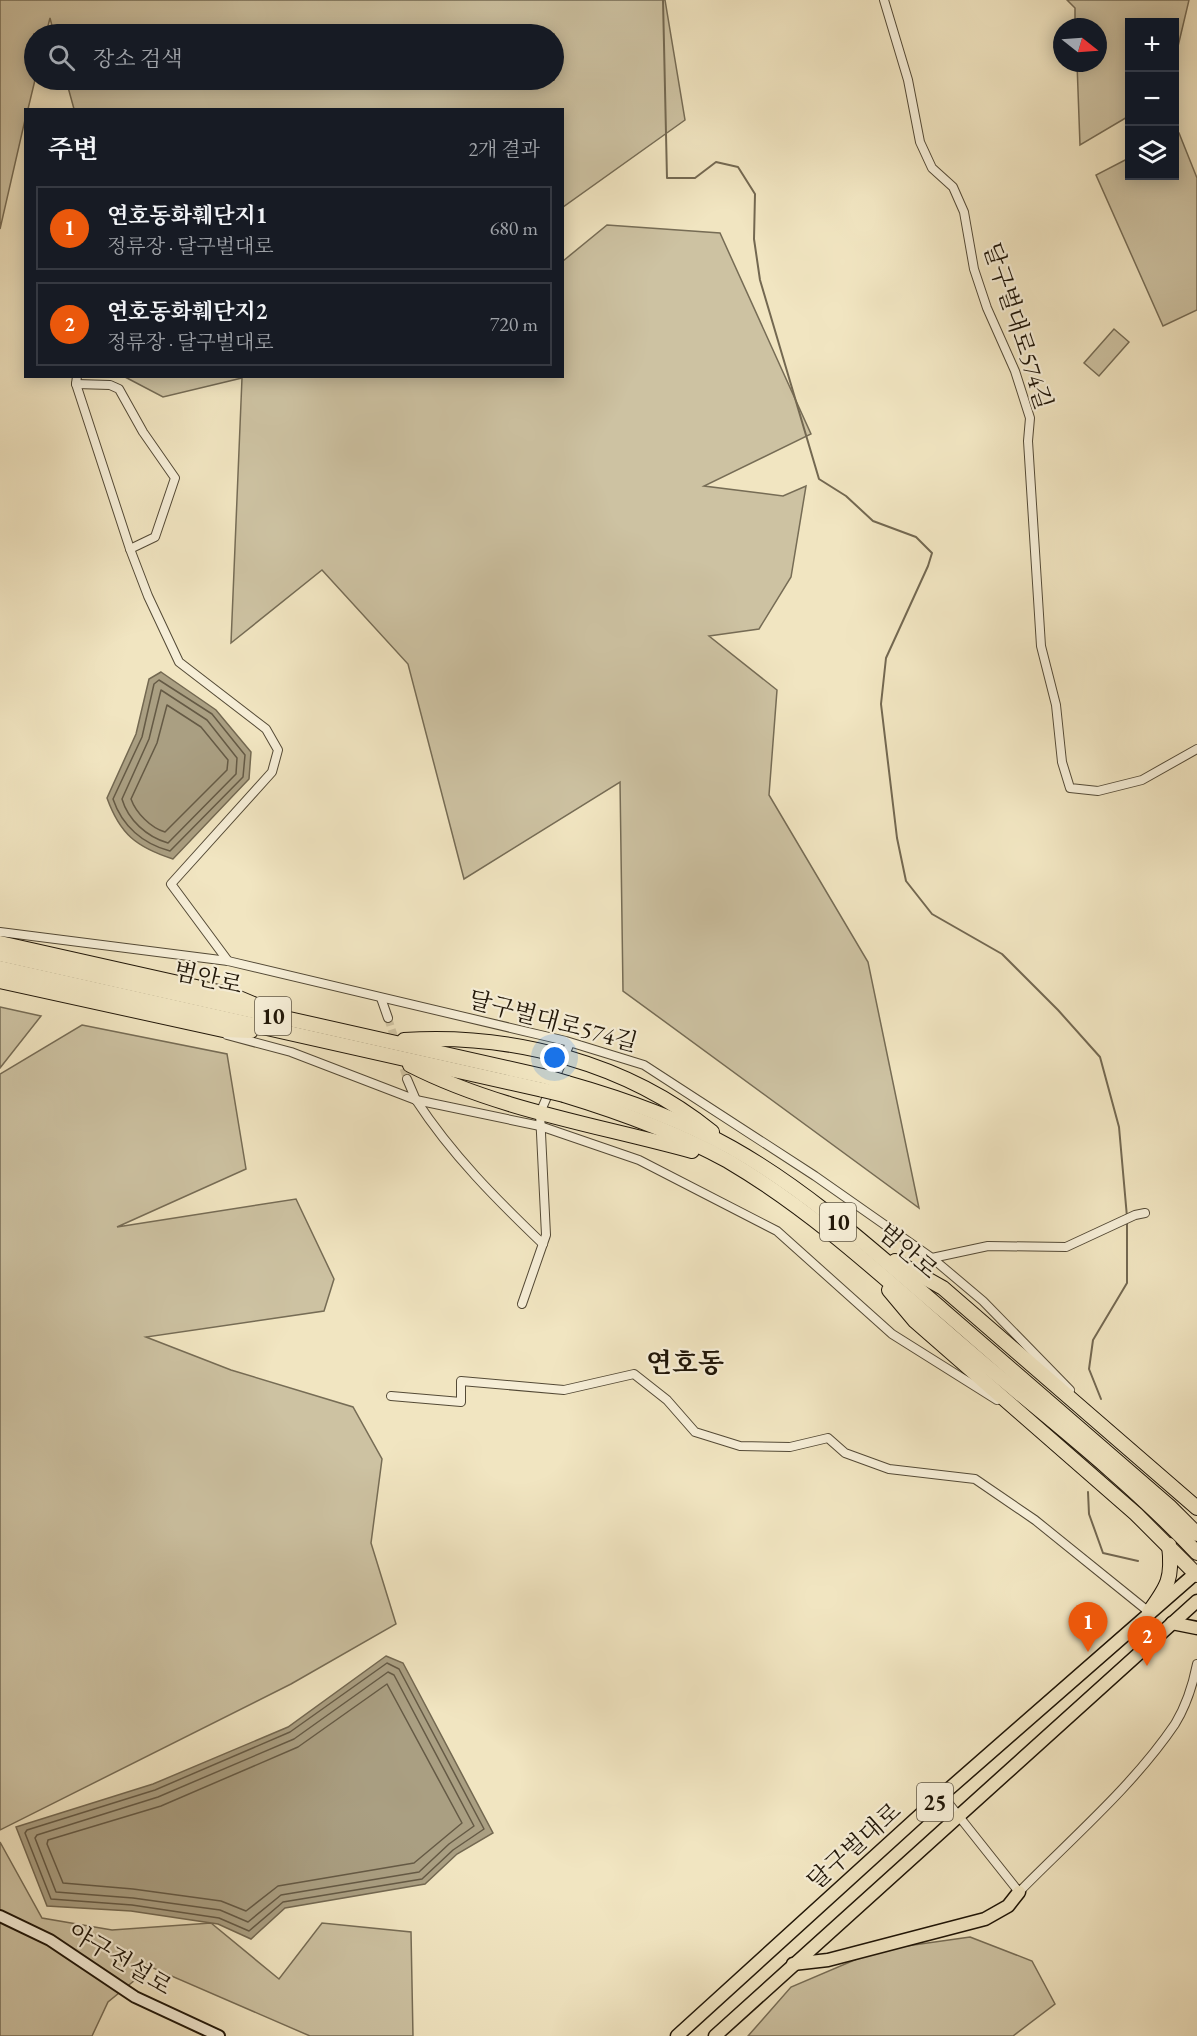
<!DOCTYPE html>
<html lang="ko">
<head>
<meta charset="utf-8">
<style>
  :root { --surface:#171b24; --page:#20242c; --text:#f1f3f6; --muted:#9ea1a6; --line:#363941; --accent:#ea580c }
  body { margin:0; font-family:"EB Garamond","Noto Serif KR",serif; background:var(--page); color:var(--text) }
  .controls { position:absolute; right:18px; top:18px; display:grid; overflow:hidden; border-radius:0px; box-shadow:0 3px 15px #0003 }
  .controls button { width:54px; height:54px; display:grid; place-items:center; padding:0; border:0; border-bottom:2px solid var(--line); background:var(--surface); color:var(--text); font:30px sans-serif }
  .compass { position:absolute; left:1053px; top:18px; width:54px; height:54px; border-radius:50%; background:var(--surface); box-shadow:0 3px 15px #0003; rotate:107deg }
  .you { position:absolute; left:555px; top:1058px; width:21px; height:21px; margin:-15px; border:4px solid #fff; border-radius:50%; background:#1a73e8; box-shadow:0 0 0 9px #1a73e833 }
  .badge { display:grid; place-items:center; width:39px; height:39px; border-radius:50%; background:var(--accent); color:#fff; font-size:20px; font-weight:700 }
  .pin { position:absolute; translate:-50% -50px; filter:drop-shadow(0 2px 3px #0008) }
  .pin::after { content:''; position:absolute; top:32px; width:21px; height:18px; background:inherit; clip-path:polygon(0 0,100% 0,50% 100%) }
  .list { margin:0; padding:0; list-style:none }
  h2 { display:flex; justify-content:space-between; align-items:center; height:78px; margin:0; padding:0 24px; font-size:26px }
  h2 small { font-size:20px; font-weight:400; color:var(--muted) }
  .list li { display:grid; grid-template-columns:39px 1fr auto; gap:18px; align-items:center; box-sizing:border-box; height:84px; margin:0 12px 12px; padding:0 12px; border:2px solid var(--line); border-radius:0px }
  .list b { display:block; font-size:22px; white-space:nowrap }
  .list p { margin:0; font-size:20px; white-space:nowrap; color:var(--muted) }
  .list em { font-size:20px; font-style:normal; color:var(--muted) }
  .icon { flex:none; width:33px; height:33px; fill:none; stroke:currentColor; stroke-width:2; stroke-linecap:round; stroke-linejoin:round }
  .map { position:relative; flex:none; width:1197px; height:2036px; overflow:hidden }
  .search { position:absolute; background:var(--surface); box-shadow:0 3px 15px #0003; left:24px; top:24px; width:540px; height:66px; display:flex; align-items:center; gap:15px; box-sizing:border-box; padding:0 21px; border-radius:33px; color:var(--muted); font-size:22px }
  .panel { position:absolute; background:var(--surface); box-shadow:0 3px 15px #0003; left:24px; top:108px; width:540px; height:270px; border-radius:0px }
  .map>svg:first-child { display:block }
  .green { fill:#cdc2a2; stroke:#766c55; stroke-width:1.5 }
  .water { fill:#aa9f82; stroke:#736851; stroke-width:1.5 }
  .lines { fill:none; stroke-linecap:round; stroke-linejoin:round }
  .shore { stroke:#655a45; stroke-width:1.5 }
  .stream { stroke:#736851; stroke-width:2 }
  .minor-tunnel { stroke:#d2c6a5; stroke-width:8; stroke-dasharray:8 4; stroke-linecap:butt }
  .minor-casing { stroke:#544a36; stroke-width:10 }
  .secondary-casing { stroke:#201608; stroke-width:14 }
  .primary-casing { stroke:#201608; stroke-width:15 }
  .trunk-casing { stroke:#201608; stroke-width:16 }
  .minor { stroke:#f6eed7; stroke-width:8 }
  .secondary { stroke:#f6eed7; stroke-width:10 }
  .primary { stroke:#f1e5c1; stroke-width:12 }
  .trunk { stroke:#f1e5c1; stroke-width:14 }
  .trunk-bridge-casing { stroke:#201608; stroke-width:16; stroke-linecap:butt }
  .trunk-bridge { stroke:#f1e5c1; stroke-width:14 }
  .labels { text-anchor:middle; stroke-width:4.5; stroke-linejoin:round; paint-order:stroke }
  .shield { fill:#f6eed7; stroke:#605746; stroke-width:1.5 }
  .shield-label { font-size:22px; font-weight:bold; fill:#201608 }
  .street-label { font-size:24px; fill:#201608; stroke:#f6eed7 }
  .quarter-label { font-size:27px; font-weight:bold; fill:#201608; stroke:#f6eed7 }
</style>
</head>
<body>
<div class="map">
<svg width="1197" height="2036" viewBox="0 0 1197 2036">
  <rect width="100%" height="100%" fill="#f1e5c1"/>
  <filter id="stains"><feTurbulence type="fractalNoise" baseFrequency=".00333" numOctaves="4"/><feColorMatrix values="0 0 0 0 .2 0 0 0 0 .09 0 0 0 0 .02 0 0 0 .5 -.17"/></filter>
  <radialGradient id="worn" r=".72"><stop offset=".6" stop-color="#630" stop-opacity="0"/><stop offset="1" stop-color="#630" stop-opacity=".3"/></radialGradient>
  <g class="green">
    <path d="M0,0H665L685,120L563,207L562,110L74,109L66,80H554V34H54L50,18L46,34H34L35,80L28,109L26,110L25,120L0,229Z"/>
    <path d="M1067,0H1189L1175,59L1174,22H1130L1129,116L1080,145L1077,63H1098V27H1075V8Z"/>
    <path d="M1179,133L1197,178V310L1163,326L1096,175L1129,158L1130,176H1174L1175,135Z"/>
    <path d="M607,225L720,233L811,434L704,486L783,496L806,486L791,577L759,629L709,636L777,690L769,795L868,962L919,1208L623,991L620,782L464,879L408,664L322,570L231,643L242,378L163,397L125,377L562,376L563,261Z"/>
    <path d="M1114,329L1129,342L1099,376L1084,363Z"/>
    <path d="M0,1007L41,1016L0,1068Z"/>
    <path d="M82,1025L227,1054L246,1169L117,1227L296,1199L334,1279L324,1311L146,1337L231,1370L353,1407L382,1459L371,1543L396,1624L291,1684L0,1830V1074Z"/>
    <path d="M0,1842L42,1918L112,1930L211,1923L279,1979L322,1923L411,1932L413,2036H310L151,1967L108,2002L92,2036H0Z"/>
    <path d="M970,1937L1032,1961L1055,2004L1013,2036H748L791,1987L878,1950Z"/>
  </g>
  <g class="water">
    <path d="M161,672L216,710L251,752L249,779L173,859C136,847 120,834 107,798L136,734L149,679Z"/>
    <path d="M386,1656L403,1663L493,1833L457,1854L425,1884L285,1908L251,1939L218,1924L131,1911L47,1906L16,1827L153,1784L288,1727Z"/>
  </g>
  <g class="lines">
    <g class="shore">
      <path d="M159,680L212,714L245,755L243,777L170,851C143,844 122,826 113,799L142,737L154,684Z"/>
      <path d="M161,690L207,720L237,758L236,774L168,843C147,837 128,820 122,799L149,739Z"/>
      <path d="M167,705L201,727L228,760L227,770L165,832C151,828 136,813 131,799L157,743Z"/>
      <path d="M387,1663L399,1669L484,1829L453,1850L422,1879L283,1902L249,1931L219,1918L132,1905L51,1899L25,1833L27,1830L155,1790L290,1732Z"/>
      <path d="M388,1672L394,1675L474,1826L449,1844L419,1872L281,1895L248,1922L220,1910L133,1898L56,1892L35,1838L37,1835L158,1797L294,1739Z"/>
      <path d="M387,1684L462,1823L414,1863L278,1886L246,1911L221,1901L133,1889L63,1883L47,1844L48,1840L161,1806L298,1747Z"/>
    </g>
    <g class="stream">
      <path d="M663,0L667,178H695L716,162L738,167L755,194L754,239L760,280L819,479L846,496L873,521L916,537L932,553L928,566L886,658L881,704L897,838L906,881L932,914L1002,954L1058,1010L1100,1057L1119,1127L1127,1217"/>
      <path d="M1101,1399L1089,1369L1093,1340L1127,1283V1223"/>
      <path d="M1088,1492L1089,1514L1103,1553L1138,1561"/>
    </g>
    <g class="minor-tunnel">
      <path d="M388,1018L396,1043"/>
      <path d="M400,1057L407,1079"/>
    </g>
    <g class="minor-casing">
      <g id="minor">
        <path d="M884,0L908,80L920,142L932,168L953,187L964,212L974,269L987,308L1015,371L1030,418L1028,441L1041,646L1056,705L1062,762L1070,788L1098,791L1142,780L1197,749"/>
        <path d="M77,376L76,384L130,549L148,596L179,662L266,729L278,750L272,772L171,884L228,961"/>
        <path d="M76,384L110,385L119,389L143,432L175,478L155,537L130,549"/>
        <path d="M0,932L228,961L566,1041L644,1065L815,1176L932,1258L988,1246L1066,1247L1135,1215L1145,1213"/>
        <path d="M381,998L388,1018"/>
        <path d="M227,1035L291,1052L416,1100L407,1079"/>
        <path d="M416,1100L540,1126L639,1160L777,1231L892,1334L997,1400"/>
        <path d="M416,1100C452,1155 496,1199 543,1244"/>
        <path d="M932,1258L983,1301L1070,1390"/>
        <path d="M522,1304L546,1235L540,1113L570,1043"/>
        <path d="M391,1396L461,1402V1381L564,1390L634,1374L667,1400L695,1432L740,1446L790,1447L828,1438L845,1453L889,1469L975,1479L1035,1520L1149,1612"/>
        <path d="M942,1795L1019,1892C1072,1838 1133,1786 1175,1724C1186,1706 1193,1684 1197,1664"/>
      </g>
    </g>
    <g class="secondary-casing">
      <path id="secondary" d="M0,1916L50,1940L135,1997L219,2036"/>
    </g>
    <g class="primary-casing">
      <g id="primary">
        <path d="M1172,1623L1197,1628"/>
        <path d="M793,1964L828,1960L985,1919L1008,1906L1019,1892"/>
        <path d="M677,2036L942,1795L1197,1572"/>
        <path d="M715,2036L1197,1601"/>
      </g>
    </g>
    <g class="trunk-casing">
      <g id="trunk">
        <path d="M0,943L232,995L258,1006"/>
        <path d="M0,954L547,1077"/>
        <path d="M0,968L543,1090"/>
        <path d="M0,981L223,1030L251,1031"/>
        <path d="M404,1040C513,1033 627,1063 712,1132"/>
        <path d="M410,1065C498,1110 598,1125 692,1151"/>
        <path d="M567,1083C624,1099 680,1119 732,1148C810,1192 877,1254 945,1312C1019,1377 1094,1441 1169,1506L1197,1534"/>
        <path d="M564,1095C620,1112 676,1132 728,1161C825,1218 905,1298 990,1369C1061,1428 1134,1486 1197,1553"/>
        <path d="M895,1261L943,1288L1197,1508"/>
        <path d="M889,1290L915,1321L1136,1514L1197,1575"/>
        <path d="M1149,1612C1168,1586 1173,1578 1169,1545"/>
      </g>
    </g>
    <use href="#minor" class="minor"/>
    <use href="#secondary" class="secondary"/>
    <use href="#primary" class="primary"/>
    <use href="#trunk" class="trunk"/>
    <g class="trunk-bridge-casing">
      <g id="trunk-bridge">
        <path d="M547,1077L567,1083"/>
        <path d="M543,1090L564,1095"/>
      </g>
    </g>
    <use href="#trunk-bridge" class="trunk-bridge"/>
  </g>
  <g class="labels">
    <g class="shield">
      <rect x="255" y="997" width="36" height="38" rx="4.5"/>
      <rect x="820" y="1203" width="36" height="38" rx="4.5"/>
      <rect x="917" y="1783" width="36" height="38" rx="4.5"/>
    </g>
    <g class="shield-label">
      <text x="273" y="1024">10</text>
      <text x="838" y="1230">10</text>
      <text x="935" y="1810">25</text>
    </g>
    <g class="street-label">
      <text transform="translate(1018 326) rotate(72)" y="8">달구벌대로574길</text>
      <text transform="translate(208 978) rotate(13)" y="8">범안로</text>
      <text transform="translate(553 1021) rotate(15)" y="8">달구벌대로574길</text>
      <text transform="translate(908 1251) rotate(41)" y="8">범안로</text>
      <text transform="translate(854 1846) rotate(-42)" y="8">달구벌대로</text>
      <text transform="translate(120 1959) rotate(31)" y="8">야구전설로</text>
    </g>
    <g class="quarter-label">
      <text x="685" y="1372">연호동</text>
    </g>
  </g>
  <rect width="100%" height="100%" filter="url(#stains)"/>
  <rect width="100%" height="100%" fill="url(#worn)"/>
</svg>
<div class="controls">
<button>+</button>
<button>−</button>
<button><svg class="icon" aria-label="layers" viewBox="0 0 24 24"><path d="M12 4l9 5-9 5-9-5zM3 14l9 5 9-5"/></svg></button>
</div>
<svg class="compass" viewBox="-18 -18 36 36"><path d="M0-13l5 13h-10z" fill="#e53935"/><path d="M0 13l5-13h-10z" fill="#9ea1a6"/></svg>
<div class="you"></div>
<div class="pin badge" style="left:1088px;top:1652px">1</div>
<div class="pin badge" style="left:1147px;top:1666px">2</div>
<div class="search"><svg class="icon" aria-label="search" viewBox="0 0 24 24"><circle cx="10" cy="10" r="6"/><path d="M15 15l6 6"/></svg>장소 검색</div>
<section class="panel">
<h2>주변<small>2개 결과</small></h2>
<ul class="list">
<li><span class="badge">1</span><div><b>연호동화훼단지1</b><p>정류장 · 달구벌대로</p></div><em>680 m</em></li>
<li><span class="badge">2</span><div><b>연호동화훼단지2</b><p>정류장 · 달구벌대로</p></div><em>720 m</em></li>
</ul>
</section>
</div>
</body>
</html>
